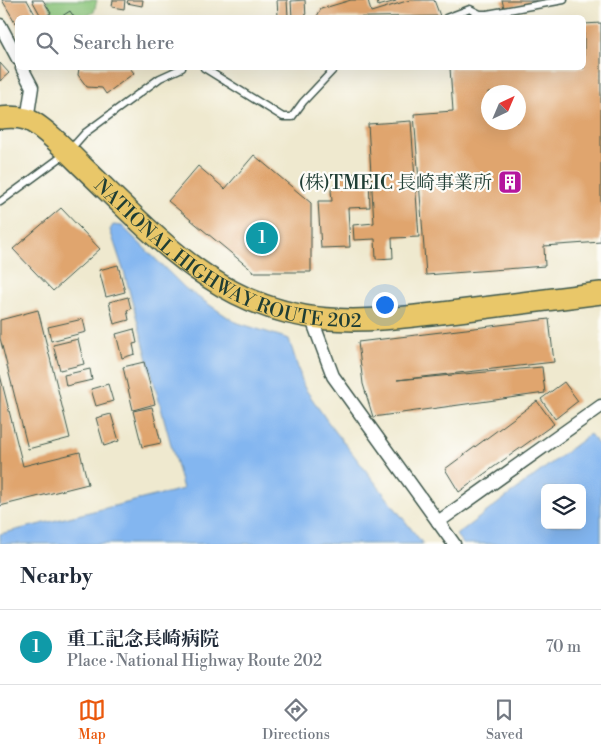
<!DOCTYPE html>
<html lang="en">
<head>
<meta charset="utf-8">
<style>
  :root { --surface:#fff; --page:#f6f6f7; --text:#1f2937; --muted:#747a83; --line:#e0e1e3; --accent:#ea580c }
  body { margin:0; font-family:"Libre Bodoni","Noto Serif JP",serif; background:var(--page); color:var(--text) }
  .controls { position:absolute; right:15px; bottom:15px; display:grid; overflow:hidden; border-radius:8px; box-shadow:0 5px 20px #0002 }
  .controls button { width:45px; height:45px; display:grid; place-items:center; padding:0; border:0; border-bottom:1px solid var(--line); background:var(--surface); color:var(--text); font:25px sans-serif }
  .compass { position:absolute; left:481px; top:85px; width:45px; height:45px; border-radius:50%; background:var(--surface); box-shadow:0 5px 20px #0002; rotate:44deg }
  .you { position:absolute; left:384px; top:304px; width:18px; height:18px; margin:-12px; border:4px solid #fff; border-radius:50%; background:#1a73e8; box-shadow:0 0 0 8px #1a73e833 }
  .badge { display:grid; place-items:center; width:32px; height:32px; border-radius:50%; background:var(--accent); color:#fff; font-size:16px; font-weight:700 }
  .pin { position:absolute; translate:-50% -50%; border:2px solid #fff; box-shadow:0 1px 5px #0006 }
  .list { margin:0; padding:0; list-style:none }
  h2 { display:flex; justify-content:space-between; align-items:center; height:65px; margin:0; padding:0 20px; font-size:21px }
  h2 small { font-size:16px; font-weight:400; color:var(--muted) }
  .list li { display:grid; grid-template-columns:32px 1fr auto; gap:15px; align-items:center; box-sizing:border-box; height:75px; padding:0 20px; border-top:1px solid var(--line) }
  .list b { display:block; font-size:19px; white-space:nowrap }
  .list p { margin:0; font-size:16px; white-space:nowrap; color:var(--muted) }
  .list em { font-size:16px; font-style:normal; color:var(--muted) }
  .icon { flex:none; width:28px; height:28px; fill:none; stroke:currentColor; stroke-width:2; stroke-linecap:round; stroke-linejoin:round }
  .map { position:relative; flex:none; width:601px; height:544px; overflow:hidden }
  .search { position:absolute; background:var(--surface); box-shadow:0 5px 20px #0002; left:15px; right:15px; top:15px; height:55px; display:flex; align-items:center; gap:12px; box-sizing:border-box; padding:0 18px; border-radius:8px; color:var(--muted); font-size:19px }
  .sheet { height:140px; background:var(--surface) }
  nav { display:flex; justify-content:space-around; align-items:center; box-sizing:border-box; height:70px; border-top:1px solid var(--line); background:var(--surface); font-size:14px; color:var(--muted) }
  nav a { display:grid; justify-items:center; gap:2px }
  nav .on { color:var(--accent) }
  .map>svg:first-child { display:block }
  .green { fill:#8bc67b; stroke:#558258 }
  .water { fill:#83b6f0; stroke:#517a92; fill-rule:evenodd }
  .building { fill:#e0a56e; fill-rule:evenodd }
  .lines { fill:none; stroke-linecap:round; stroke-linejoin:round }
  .service-casing { stroke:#3e574b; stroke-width:9 }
  .minor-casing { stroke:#3e574b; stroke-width:15 }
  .trunk-casing { stroke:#3e574b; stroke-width:24 }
  .service { stroke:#fff; stroke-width:6 }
  .minor { stroke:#fff; stroke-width:12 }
  .trunk { stroke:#e9c769; stroke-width:21 }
  .labels { text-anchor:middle; stroke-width:4.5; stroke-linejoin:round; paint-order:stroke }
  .poi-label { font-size:19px; fill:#1f3d34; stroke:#fdfcf7; text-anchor:end }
  .street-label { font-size:19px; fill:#1f3d34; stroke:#fdfcf7 }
</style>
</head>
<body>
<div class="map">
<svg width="601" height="544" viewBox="0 0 601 544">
  <rect width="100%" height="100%" fill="#fdfcf7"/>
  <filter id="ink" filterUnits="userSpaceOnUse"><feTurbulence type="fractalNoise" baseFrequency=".02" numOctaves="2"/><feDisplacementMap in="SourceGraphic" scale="10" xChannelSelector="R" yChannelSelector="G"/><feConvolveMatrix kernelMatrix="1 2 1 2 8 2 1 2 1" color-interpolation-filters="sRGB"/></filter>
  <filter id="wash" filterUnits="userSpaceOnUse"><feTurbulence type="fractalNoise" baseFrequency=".0096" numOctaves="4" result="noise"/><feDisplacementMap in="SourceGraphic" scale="20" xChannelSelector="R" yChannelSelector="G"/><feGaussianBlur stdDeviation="1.12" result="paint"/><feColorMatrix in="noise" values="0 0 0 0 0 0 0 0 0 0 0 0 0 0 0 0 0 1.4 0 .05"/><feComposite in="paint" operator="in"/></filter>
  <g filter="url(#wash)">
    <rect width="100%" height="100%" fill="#efe9cf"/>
    <path class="green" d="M46,0H97L94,12L83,18L55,17Z"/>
    <g class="water">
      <path d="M113,225L122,226L186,289L235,322L289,339L304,387L328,422L423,544H0V534L183,489L125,275L110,230Z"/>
      <path d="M590,434L601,448V544H463L456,535ZM545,488H582V525H545Z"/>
    </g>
    <g id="blocks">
      <g class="building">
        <path d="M2,0H27L37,18H18V27Z"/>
        <path d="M32,0H43L51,13L42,18Z"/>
        <path d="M113,0H125L124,9L112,7Z"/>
        <path d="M128,0H143L142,6L127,3Z"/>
        <path d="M277,0H287L288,16H278Z"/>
        <path d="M305,0L306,18H292L291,1Z"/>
        <path d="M351,0H368L371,12L410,0H434L440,16L316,18L321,9Z"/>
        <path d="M377,0H396V1L378,6Z"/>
        <path d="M502,0H537V1L504,8Z"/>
        <path d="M70,11L74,17L59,18Z"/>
        <path d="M601,23V242L544,246L545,266L426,275L414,114L453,111L450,68H584V24ZM488,92H518V122H488Z"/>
        <path d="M0,63L9,73L0,81Z"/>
        <path d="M79,68H130L134,73L106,94L102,88L87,87L78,75Z"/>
        <path d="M411,121L419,237L392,238L393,258L376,259L375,239L354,240L353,225L374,223L368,124Z"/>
        <path d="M254,155L311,203V272H254L168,201L198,166L225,189Z"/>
        <path d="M369,173L370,207L348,208L350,247L321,248L318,201H332L331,190L343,174Z"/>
        <path d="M61,208L100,249L53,291L13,249Z"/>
        <path d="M118,265L125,292L106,297L99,270Z"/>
        <path d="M128,297L131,309L127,310L129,320L114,324L109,302Z"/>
        <path d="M38,310L70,438L28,449L0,338V320Z"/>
        <path d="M83,319L86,332L51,341L48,327Z"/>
        <path d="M549,319L554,362L397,380L542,367L545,393L373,417L363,384L358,342Z"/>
        <path d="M134,329L137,343L133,344L135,354L122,358L116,334Z"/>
        <path d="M78,339L84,364L60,370L53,345Z"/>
        <path d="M144,362L155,404L133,410L123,367Z"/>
        <path d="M90,369L92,380L66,386L64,375Z"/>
        <path d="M0,375L23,466L80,452L88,484L0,506Z"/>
        <path d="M564,382L578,401L555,419L541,399Z"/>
        <path d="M108,384L113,401L96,406L91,389Z"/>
        <path d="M537,401L554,424L459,492L445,469Z"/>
        <path d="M152,407L161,443L142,447L133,411Z"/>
        <path d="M111,414L119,441L104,446L96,418Z"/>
      </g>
    </g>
  </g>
  <g filter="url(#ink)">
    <use href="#blocks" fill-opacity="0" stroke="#3e574b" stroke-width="1"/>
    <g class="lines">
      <g class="service-casing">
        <g id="service">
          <path d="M446,18L470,9L480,14H487L564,0"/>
          <path d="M204,68L283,117H292L303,102L335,68"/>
          <path d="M0,202L68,152L85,133L160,78L182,68"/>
        </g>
      </g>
      <g class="minor-casing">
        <g id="minor">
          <path d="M0,25L18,59"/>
          <path d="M22,68L32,87L27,120"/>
          <path d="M311,317L333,376L454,544"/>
          <path d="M438,522L601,406"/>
        </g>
      </g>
      <g class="trunk-casing">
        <g id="trunk">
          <path id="s1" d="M0,118C8,117 18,117 26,119C41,124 69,153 81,165C120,202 163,248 208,277C292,333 365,322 459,311C506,305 554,299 601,293"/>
        </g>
      </g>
      <use href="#service" class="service"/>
      <use href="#minor" class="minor"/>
      <use href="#trunk" class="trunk"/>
    </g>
  </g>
  <defs>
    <g id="building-square" transform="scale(1.25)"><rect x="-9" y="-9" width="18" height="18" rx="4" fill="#b5179e" stroke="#fdfcf7"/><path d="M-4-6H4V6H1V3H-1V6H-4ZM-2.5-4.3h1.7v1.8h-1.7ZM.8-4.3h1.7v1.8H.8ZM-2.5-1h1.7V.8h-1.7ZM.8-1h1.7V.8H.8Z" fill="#fff"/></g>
  </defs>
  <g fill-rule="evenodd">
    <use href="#building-square" x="510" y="182"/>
  </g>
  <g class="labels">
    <g class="poi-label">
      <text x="492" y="189">(株)TMEIC 長崎事業所</text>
    </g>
    <g class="street-label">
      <text dy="7" stroke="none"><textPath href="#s1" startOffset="276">NATIONAL HIGHWAY ROUTE 202</textPath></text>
    </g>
  </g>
</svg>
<div class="controls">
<button><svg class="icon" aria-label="layers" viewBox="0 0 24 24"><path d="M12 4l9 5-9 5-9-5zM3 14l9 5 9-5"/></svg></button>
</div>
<svg class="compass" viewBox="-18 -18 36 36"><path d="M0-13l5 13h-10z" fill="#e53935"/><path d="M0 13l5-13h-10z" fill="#747a83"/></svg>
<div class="you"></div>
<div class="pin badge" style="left:262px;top:238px;background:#0f9aa8">1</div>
<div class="search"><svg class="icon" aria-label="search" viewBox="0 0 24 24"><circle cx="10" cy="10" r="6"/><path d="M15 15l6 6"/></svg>Search here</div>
</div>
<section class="sheet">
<h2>Nearby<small></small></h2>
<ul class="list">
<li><span class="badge" style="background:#0f9aa8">1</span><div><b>重工記念長崎病院</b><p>Place · National Highway Route 202</p></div><em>70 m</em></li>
</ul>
</section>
<nav>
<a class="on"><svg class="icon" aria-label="map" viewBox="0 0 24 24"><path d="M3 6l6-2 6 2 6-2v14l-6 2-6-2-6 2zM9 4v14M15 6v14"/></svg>Map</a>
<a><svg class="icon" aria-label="directions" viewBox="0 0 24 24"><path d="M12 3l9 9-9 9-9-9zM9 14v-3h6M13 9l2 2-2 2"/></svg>Directions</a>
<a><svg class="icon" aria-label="saved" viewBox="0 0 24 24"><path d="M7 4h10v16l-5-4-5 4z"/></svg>Saved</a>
</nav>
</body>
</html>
